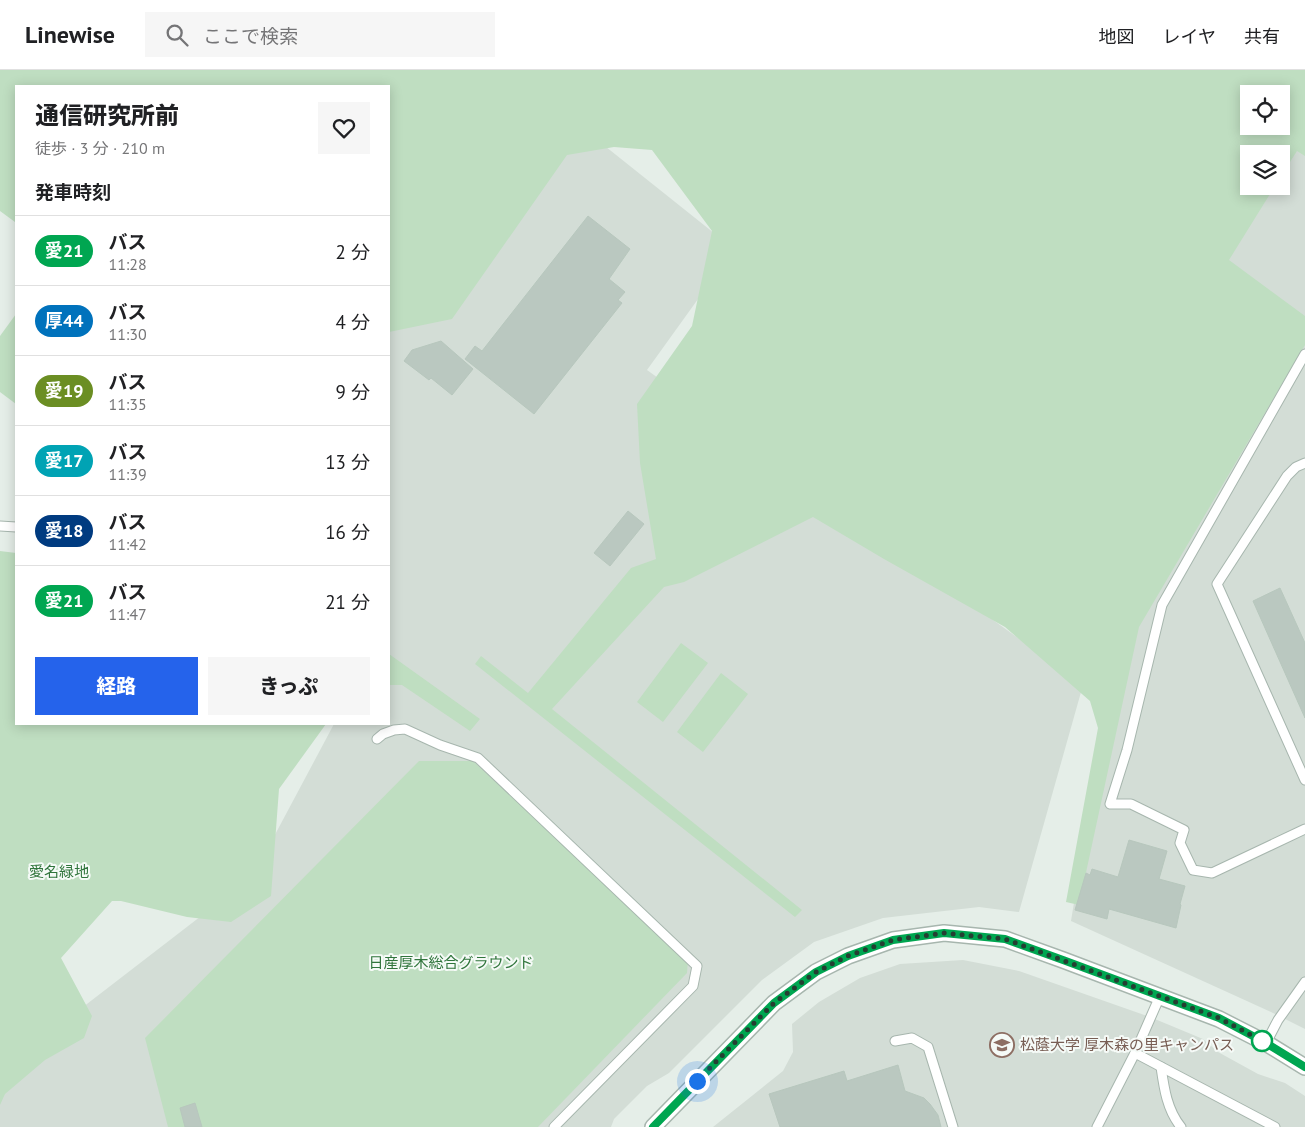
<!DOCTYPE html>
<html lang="ja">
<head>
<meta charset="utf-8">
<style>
  body { margin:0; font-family:"PT Sans","Noto Sans JP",sans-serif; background:#f6f6f6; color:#202124; height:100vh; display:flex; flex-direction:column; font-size:19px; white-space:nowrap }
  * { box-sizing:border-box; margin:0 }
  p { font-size:16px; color:#757577 }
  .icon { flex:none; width:28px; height:28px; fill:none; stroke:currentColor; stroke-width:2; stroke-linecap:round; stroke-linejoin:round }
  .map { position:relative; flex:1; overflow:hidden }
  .panel { position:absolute; left:15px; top:15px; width:375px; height:640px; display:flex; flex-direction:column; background:#fff; border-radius:0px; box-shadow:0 2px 12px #0003 }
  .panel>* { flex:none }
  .badge { padding:0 10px; border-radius:16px; font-size:18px; line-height:32px }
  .controls { position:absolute; left:1240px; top:15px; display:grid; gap:10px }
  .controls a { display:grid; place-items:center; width:50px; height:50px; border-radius:0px; background:#fff; box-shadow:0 2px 12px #0003; font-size:25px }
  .you { position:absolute; width:25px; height:25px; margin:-12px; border:4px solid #fff; border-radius:50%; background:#1a73e8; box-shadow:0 0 0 8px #1a73e833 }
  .map>.badge { position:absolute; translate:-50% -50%; box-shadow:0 0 0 2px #fff }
  h2 { padding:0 20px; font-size:19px; line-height:45px }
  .round { display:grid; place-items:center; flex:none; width:52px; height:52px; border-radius:0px; background:#f6f6f6 }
  .overview { display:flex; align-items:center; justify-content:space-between; height:85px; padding:0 20px }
  h1 { font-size:24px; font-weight:800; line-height:38px }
  .button { display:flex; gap:10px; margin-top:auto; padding:10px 20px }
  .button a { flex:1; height:58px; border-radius:0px; background:#2563eb; color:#fff; font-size:20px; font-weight:800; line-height:58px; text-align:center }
  .button a+a { background:#f6f6f6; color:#202124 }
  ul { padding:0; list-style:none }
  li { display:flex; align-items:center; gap:15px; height:70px; padding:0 20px; border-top:1px solid #e0e0e0 }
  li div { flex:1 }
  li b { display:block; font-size:19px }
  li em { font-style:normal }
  li .badge { min-width:55px; font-weight:700; text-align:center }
  header { display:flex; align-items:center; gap:30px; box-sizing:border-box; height:70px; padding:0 25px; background:#fff; border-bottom:1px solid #e0e0e0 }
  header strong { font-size:24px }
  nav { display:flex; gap:28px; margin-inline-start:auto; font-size:18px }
  .search { width:350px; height:45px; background:#f6f6f6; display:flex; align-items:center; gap:12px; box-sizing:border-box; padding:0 18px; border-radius:0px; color:#757577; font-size:19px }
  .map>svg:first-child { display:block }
</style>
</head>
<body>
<header>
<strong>Linewise</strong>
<div class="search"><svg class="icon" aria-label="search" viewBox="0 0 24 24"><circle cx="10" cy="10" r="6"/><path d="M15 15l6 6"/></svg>ここで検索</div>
<nav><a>地図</a><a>レイヤ</a><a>共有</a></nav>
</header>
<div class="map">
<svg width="1305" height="1057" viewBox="0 0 1305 1057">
  <rect width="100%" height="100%" fill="#e5eee8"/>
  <g fill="#d3ddd6">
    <path d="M 571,49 L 734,179 L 647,300 L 1083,615 L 1019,842 L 979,837 L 883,848 L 814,872 L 762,910 L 669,1003 L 647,1016 L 614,1049 L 611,1057 L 0,1057 L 0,1001 L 253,806 L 334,654 L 389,654 L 389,232 Z"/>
    <path d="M 1293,71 L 1305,78 L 1305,959 L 1271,942 L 1071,851 L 1121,550 L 1215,197 L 1265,116 L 1281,116 L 1281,90 Z"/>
    <path d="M 963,890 L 1019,901 L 1150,947 L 1203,969 L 1218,982 L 1258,1004 L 1285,1013 L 1305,1026 L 1305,1057 L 713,1057 L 783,1001 L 793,982 L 792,954 L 819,932 L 860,908 L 900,894 Z"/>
  </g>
  <g fill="#bfdec1" fill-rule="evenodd">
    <path d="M 0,0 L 1305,0 L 1305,86 L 1297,81 L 1281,106 L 1281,84 L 1249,84 L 1249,116 L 1275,116 L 1229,190 L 1305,246 L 1305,275 L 1139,557 L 1079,835 L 1066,832 L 1098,658 L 1090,631 L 1005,557 L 884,489 L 813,447 L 684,512 L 664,517 L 552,639 L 802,840 L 795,847 L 475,594 L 481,586 L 528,623 L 631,498 L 656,489 L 640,393 L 637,334 L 692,256 L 712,161 L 652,80 L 614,77 L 567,85 L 452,249 L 389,262 L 389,16 L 16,16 L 16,156 L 15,152 L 0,141 ZM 1249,24 L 1281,24 L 1281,56 L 1249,56 Z"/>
    <path d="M 16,244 L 16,334 L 0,322 L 0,266 Z"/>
    <path d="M 0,481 L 16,483 L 16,654 L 326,654 L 279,719 L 271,826 L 231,852 L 187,847 L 121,831 L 112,831 L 61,888 L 92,946 L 84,968 L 45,990 L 5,1024 L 0,1035 Z"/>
    <path d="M 681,573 L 708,593 L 663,652 L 637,632 Z"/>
    <path d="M 389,584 L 480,649 L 470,661 L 402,615 L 389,615 Z"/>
    <path d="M 721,603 L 748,624 L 703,682 L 677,662 Z"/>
    <path d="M 419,691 L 473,691 L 688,890 L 687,903 L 538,1057 L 168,1057 L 145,968 Z"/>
  </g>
  <g fill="#bac8c0" stroke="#b7c7bd">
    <path d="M 588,146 L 630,179 L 609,209 L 625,222 L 618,230 L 622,233 L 534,344 L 465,289 L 475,276 L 482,281 Z"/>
    <path d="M 441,271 L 473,299 L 452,325 L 431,308 L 429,310 L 404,291 L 412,280 Z"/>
    <path d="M 628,441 L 644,454 L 610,496 L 594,483 Z"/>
    <path d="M 1280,518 L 1305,573 L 1305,648 L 1253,531 Z"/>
    <path d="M 1129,770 L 1167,781 L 1159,809 L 1185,816 L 1180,834 L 1181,835 L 1176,858 L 1109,839 L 1107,849 L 1075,840 L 1086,803 L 1090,805 L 1092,799 L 1118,807 Z"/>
    <path d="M 898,995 L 905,1021 L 924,1028 L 930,1034 L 938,1045 L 941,1057 L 780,1057 L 769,1024 L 844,1001 L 847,1011 Z"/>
    <path d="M 195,1033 L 202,1057 L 185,1057 L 180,1038 Z"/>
  </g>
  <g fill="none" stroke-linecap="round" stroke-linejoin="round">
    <defs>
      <g id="service">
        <path d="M 1305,284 L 1162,535 L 1127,680 L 1110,734 L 1131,734 L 1184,760 L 1180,773 L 1193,800 L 1212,803 L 1305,759"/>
        <path d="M 1305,393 L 1296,397 L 1287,406 L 1217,514 L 1305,710"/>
        <path d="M 0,456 L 16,457"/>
        <path d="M 377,669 L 383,664 L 394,660 L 405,659 L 440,675 L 478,688 L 697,896 L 693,916 L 554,1057"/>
        <path d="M 895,971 L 912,968 L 928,977 L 953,1057"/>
        <path d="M 1266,973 L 1278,950 L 1305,912"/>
        <path d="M 1135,983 L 1275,1057"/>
        <path d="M 1161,997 C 1164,1018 1167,1040 1181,1057"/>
        <path d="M 1097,1057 L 1135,983 L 1160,926"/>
      </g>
      <path id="tertiary" d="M 653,1057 L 774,933 L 816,902 L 848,886 L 893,870 L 944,863 L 1005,869 L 1063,890 L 1219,949 L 1266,973 L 1305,997"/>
    </defs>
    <use href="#service" stroke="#a7b6ae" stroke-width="11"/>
    <use href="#tertiary" stroke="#a7b6ae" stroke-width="18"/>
    <use href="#service" stroke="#fff" stroke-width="9"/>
    <use href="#tertiary" stroke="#fff" stroke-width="15"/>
  </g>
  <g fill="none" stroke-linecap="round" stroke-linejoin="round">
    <defs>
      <path id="line" d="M 653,1057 L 774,933 L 816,902 L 848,886 L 893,870 L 944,863 L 1005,869 L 1063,890 L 1219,948 L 1266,973 L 1305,997"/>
    </defs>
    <use href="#line" stroke="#fff" stroke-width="11"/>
    <use href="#line" stroke="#00a651" stroke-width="8"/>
    <path stroke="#243f32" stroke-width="5" stroke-dasharray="0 9" d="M 697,1011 L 774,933 L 816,902 L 848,886 L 893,870 L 944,863 L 1005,869 L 1219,948 L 1266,973 L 1262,971"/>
  </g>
  <defs>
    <symbol id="university-ring" viewBox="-11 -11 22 22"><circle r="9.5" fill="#f5faf7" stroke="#8d6e63" stroke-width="1.5"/><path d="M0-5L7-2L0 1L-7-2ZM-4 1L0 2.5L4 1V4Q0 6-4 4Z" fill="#8d6e63"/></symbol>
  </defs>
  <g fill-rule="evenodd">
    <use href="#university-ring" x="988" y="961" width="28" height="28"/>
  </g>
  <circle fill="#fff" stroke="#00a651" stroke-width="2.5" cx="1262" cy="971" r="10"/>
  <g text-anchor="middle" stroke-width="4" stroke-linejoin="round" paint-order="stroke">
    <g font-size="15" fill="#30753c" stroke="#f5faf7">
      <text x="59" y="807">愛名緑地</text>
      <text x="451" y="898">日産厚木総合グラウンド</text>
    </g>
    <g font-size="15" fill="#785e54" stroke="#f5faf7" text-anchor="start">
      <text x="1020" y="980">松蔭大学 厚木森の里キャンパス</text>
    </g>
  </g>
</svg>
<div class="controls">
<a><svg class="icon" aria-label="locate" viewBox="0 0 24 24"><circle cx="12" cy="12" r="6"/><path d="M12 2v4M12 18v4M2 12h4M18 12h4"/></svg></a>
<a><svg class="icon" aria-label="layers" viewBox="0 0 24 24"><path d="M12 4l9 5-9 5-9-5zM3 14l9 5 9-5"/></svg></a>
</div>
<div class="you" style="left:697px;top:1011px"></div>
<section class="panel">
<div class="overview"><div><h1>通信研究所前</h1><p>徒歩 · 3 分 · 210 m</p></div><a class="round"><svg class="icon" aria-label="heart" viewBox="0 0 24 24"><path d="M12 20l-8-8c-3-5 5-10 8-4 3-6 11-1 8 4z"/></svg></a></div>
<h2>発車時刻</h2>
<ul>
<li><span class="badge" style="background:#00a651;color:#fff">愛21</span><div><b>バス</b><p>11:28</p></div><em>2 分</em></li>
<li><span class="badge" style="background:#0072bc;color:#fff">厚44</span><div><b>バス</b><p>11:30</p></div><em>4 分</em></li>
<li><span class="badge" style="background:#6b8e23;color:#fff">愛19</span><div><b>バス</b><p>11:35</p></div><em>9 分</em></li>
<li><span class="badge" style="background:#00a3b4;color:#fff">愛17</span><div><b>バス</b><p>11:39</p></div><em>13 分</em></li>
<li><span class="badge" style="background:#003b80;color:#fff">愛18</span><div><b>バス</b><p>11:42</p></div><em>16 分</em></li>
<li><span class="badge" style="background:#00a651;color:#fff">愛21</span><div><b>バス</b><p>11:47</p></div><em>21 分</em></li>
</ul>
<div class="button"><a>経路</a><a>きっぷ</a></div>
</section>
</div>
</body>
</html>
